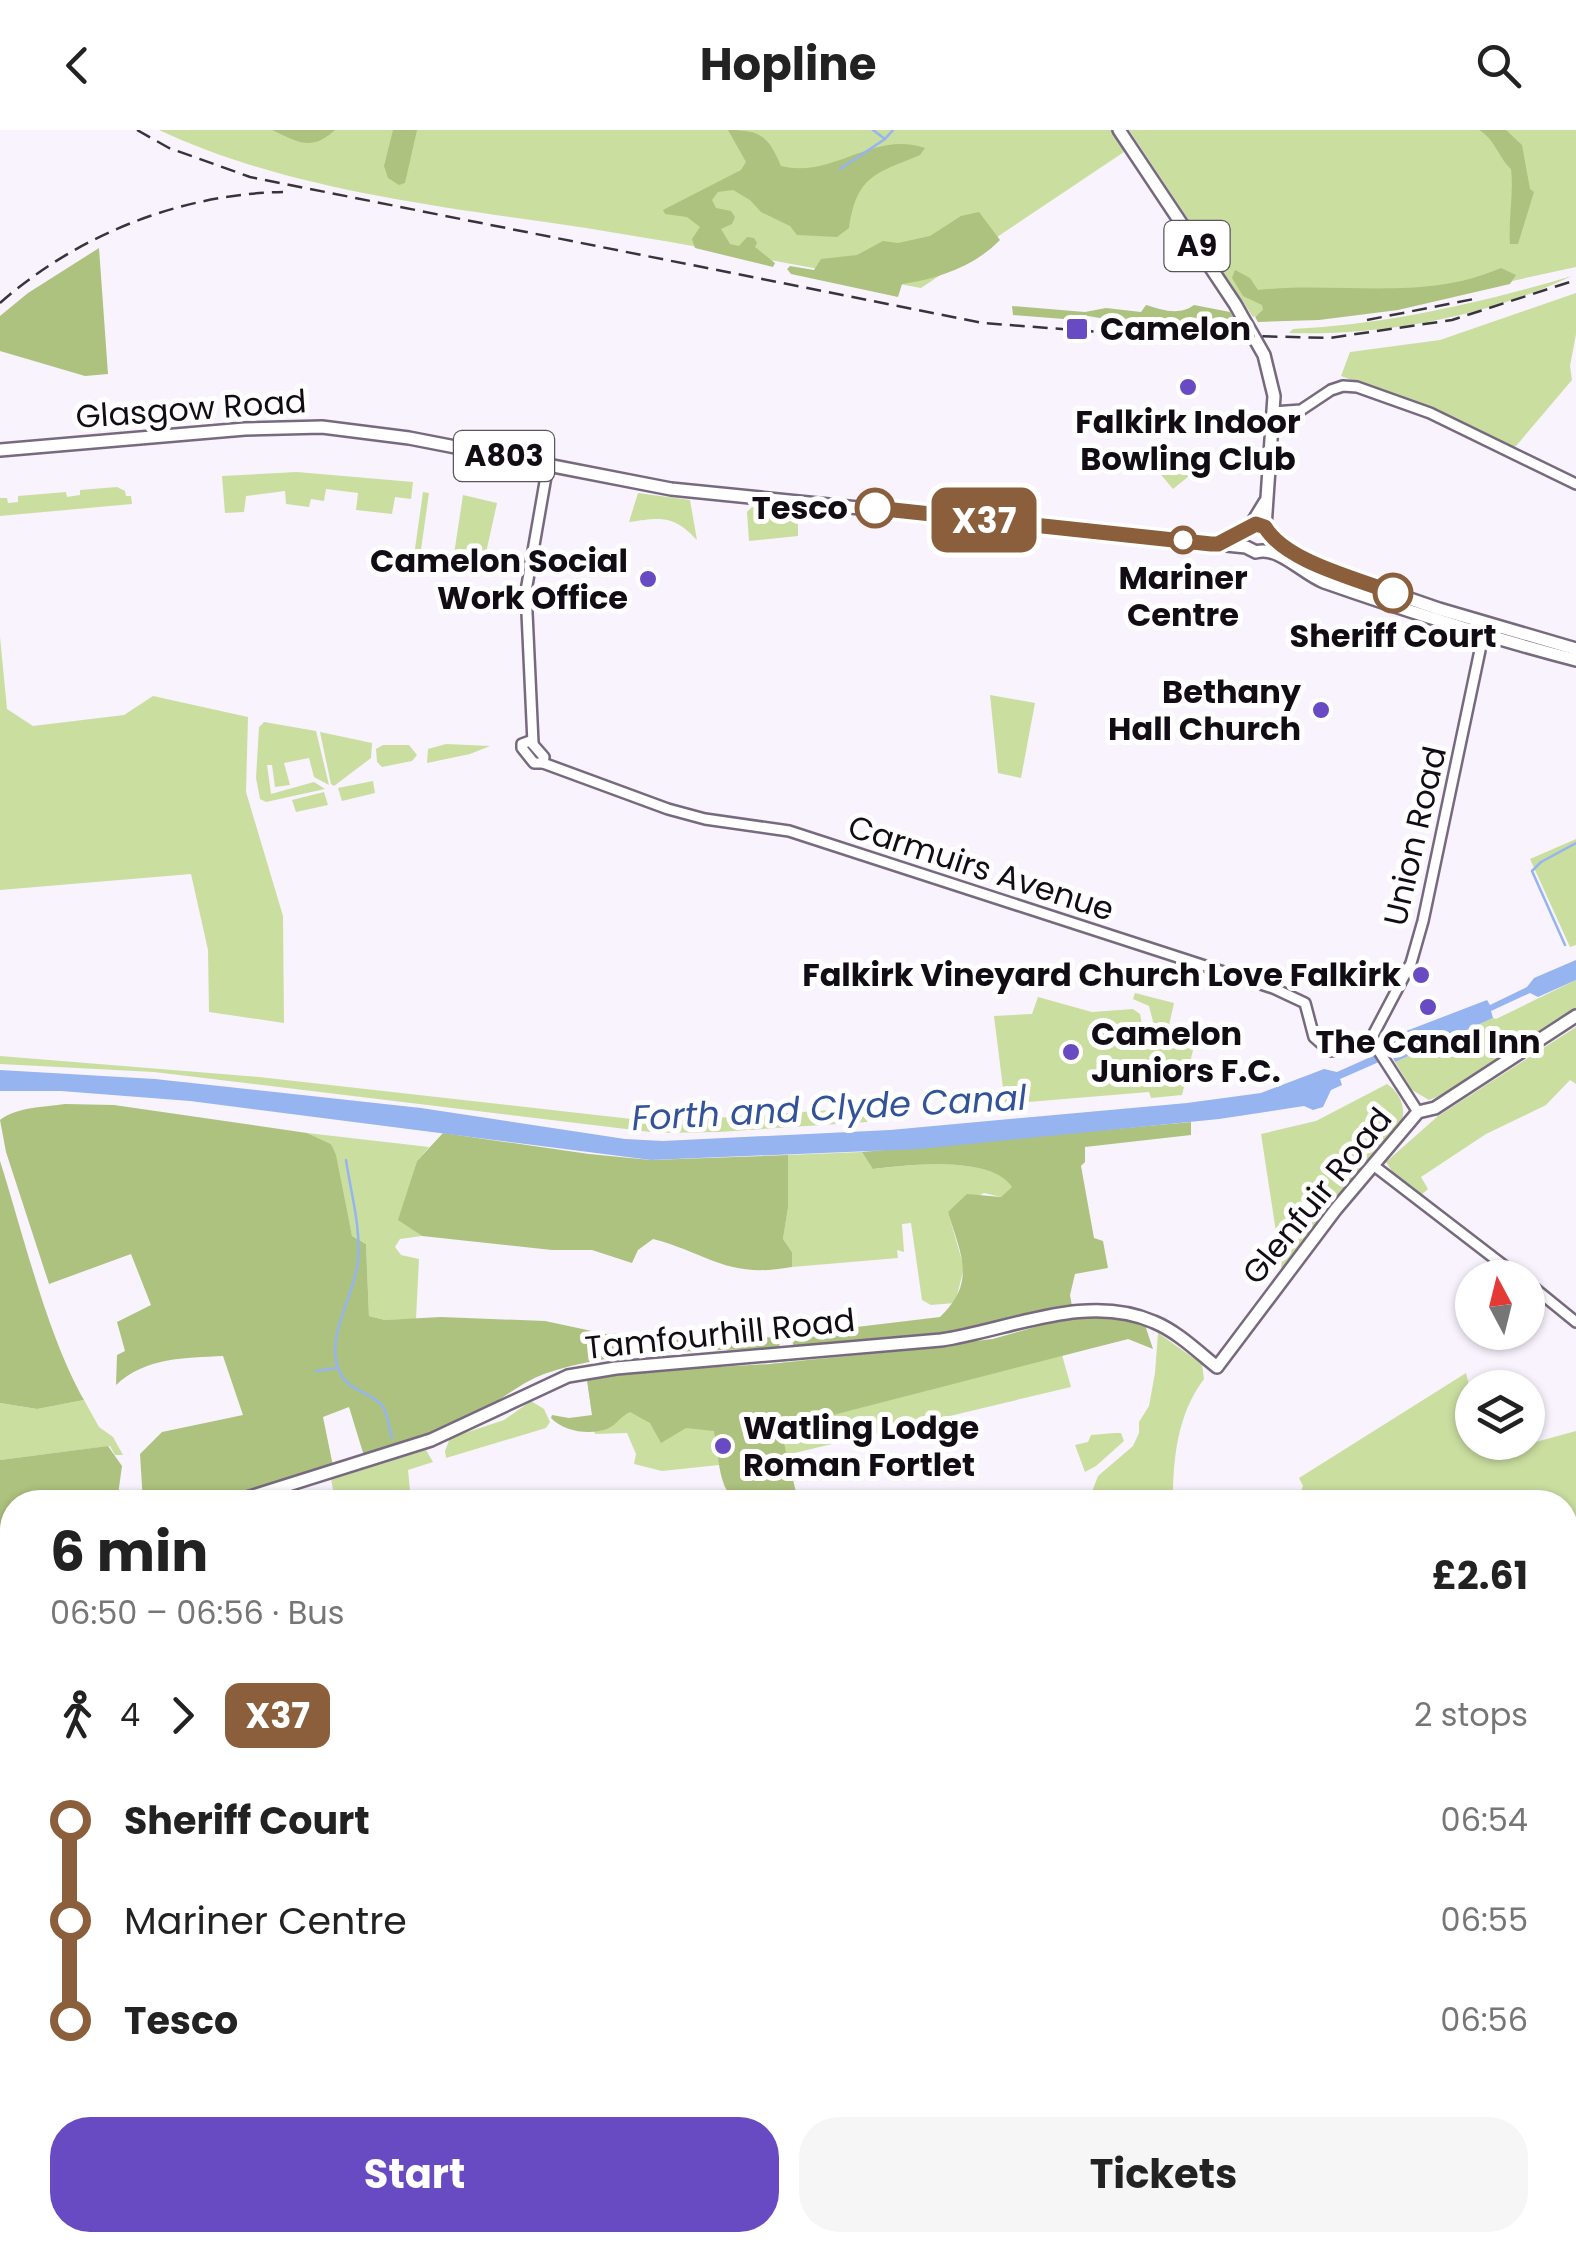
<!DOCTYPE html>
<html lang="en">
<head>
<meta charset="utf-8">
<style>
  body { margin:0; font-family:Poppins,sans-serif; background:#f6f6f6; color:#222; height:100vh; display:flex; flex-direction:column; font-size:38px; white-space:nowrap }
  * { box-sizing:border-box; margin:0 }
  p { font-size:32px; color:#767676 }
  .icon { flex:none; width:55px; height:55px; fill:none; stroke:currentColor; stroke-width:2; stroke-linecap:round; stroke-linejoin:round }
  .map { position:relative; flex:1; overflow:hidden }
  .sheet { position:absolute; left:0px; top:1360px; width:1578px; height:762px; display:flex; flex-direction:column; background:#fff; border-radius:40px 40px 0 0; box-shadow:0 2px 8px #0004 }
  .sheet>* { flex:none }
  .badge { padding:0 20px; border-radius:15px; font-size:35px; line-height:65px }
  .needle { width:65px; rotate:353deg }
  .controls { position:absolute; left:1455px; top:1130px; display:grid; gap:20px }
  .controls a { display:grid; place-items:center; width:90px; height:90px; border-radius:50%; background:#fff; box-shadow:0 2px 8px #0004; font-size:50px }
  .map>.badge { position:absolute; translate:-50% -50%; box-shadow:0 0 0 5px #fff }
  .legs { display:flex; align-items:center; gap:15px; height:110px; padding:0 50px; font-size:32px }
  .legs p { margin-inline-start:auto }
  .summary { display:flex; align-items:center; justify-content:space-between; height:170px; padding:0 50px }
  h1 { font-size:55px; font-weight:700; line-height:75px }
  .action { display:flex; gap:20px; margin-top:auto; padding:20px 50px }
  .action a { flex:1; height:115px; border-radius:40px; background:#684ac3; color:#fff; font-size:40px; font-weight:700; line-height:115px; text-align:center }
  .action a+a { background:#f6f6f6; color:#222 }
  ul { padding:0 50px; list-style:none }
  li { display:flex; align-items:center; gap:35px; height:100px; font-size:38px }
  li i { display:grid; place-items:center; width:15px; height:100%; margin:0 12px; background:currentColor }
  li i::after { content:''; width:25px; height:25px; margin:-12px; border:8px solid; border-radius:50%; background:#fff }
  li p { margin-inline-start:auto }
  li:first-child i { background:linear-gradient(#0000 50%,currentColor 0) }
  li:last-child i { background:linear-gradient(currentColor 50%,#0000 0) }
  header { display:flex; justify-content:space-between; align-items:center; height:130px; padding:0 50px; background:#fff; font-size:45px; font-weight:700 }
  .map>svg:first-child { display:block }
</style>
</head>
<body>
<header><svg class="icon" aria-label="back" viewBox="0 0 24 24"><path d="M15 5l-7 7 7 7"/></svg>Hopline<svg class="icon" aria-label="search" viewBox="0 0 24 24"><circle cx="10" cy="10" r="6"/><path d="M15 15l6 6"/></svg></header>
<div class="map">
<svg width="1576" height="2122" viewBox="0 0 1576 2122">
  <rect width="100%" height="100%" fill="#f9f3fd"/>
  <g fill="#cadea0">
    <path d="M 159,0 L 1113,0 L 1127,20 L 921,158 C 809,137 698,116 586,98 C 444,77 289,61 159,0 Z"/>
    <path d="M 1129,0 L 1576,0 L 1576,137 L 1425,170 L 1273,179 L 1253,187 Z"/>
    <path d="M 1572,146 C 1488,186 1382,206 1289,203 L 1293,199 C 1389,194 1480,173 1572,146 Z"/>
    <path d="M 1576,163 L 1576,204 L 1570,236 L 1572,250 L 1516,316 L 1509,317 L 1432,280 L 1341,246 L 1350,222 L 1440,210 Z"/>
    <path d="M 1161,334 L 1190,335 L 1189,346 L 1173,359 L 1157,340 Z"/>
    <path d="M 297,342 L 413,352 L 411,369 L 395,367 L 392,384 L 356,380 L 358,363 L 326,359 L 324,371 L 311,369 L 309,377 L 286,374 L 285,361 L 246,366 L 244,382 L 225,383 L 222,346 Z"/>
    <path d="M 117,357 L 125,361 L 126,366 L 131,366 L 132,374 L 0,386 L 0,368 L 7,368 L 8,373 L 18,372 L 18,366 L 66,362 L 67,367 L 80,365 L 80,360 Z"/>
    <path d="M 423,362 L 429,363 L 419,434 L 413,433 Z"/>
    <path d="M 638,363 L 690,370 L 697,410 C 674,385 661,387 629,392 Z"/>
    <path d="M 463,365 L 497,373 L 486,423 L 464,419 L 459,445 L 451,444 Z"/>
    <path d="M 752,377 L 798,381 L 798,406 L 749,411 L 747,382 Z"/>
    <path d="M 0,507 L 7,579 L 33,596 L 124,585 L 153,566 L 248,587 L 246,662 L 283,786 L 284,893 L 209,882 L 208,820 L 191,744 L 0,760 Z"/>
    <path d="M 990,565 L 1035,573 L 1021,648 L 998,643 Z"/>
    <path d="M 264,592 L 316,601 L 329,655 L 314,647 L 309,628 L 284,633 L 290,655 L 275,657 L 272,635 L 267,635 L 271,664 L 314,652 L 325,659 L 266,672 L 260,669 L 256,648 L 259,597 Z"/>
    <path d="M 320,602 L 372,613 L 371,628 L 334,656 L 331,654 Z"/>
    <path d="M 446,614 L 490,616 L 470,624 L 427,633 L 428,619 Z"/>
    <path d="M 383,615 L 409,615 L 417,625 L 412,631 L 382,637 L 377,632 L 376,619 Z"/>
    <path d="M 373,651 L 375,663 L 342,671 L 338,658 Z"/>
    <path d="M 324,662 L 328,675 L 296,682 L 292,670 Z"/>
    <path d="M 1576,709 L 1576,815 L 1570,817 L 1530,729 Z"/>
    <path d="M 1576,850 L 1576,880 L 1442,965 L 1429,970 L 1412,960 L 1395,932 L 1493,888 L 1496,889 Z"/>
    <path d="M 1135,863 L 1174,873 L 1168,900 L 1197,904 L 1182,965 L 1151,968 L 1149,962 L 1005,974 L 994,886 L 1032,884 L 1038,867 L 1092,882 L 1133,879 L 1140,884 L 1143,900 L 1155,899 L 1149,876 L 1133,869 Z"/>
    <path d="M 1576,897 L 1576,954 L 1570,950 L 1546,975 L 1486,1004 L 1421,1047 L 1428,1059 L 1419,1067 L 1396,1048 L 1386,1032 L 1438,986 Z"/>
    <path d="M 0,926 L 259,947 L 658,992 L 861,978 L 869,984 L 867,992 L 719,1002 L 659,1003 L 154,942 L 0,934 Z"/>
    <path d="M 1387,954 C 1399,962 1406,976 1402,991 L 1282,1141 L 1261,1004 L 1316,991 Z"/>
    <path d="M 307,1003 L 429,1017 L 417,1031 L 399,1090 L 422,1106 L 400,1109 L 395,1117 L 401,1125 L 419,1129 L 416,1189 L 385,1190 L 369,1186 L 366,1114 L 352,1106 L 331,1014 Z"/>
    <path d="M 862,1022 L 874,1039 C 908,1035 991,1025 1013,1057 L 1001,1067 L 984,1063 L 948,1082 L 964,1138 L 955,1173 L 931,1175 L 922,1170 L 911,1093 L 902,1094 L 904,1122 L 897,1120 L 898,1128 L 792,1137 L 792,1122 L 783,1109 L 788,1078 L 788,1025 Z"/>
    <path d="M 1067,1188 L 1128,1209 L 1062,1225 L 1071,1257 L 786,1325 L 770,1234 L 993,1209 Z"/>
    <path d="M 1158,1203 L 1202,1234 L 1204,1249 C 1177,1285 1173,1329 1173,1372 L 1088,1372 L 1098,1346 L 1133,1316 L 1139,1303 L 1139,1292 L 1149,1276 L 1155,1243 Z"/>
    <path d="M 707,1238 L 719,1335 L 662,1341 L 634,1334 L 636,1324 L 627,1303 L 595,1304 L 587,1250 L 631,1242 Z"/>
    <path d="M 1466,1243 L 1472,1267 L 1472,1312 L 1484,1313 L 1488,1325 L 1576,1301 L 1576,1584 L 1565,1583 L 1565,1372 L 1297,1371 L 1303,1356 L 1299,1348 Z"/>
    <path d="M 84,1270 L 99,1297 L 113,1307 L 123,1325 L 115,1325 L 110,1316 L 0,1330 L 0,1273 L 37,1279 Z"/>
    <path d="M 531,1271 L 544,1279 L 550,1292 L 546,1298 L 446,1328 L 445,1321 L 450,1308 L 504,1290 Z"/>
    <path d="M 1115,1303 L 1121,1303 L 1124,1311 L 1096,1336 L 1085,1342 L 1075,1315 L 1088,1312 L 1091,1305 Z"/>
    <path d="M 426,1320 L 433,1332 L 408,1340 L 410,1360 L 415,1360 L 419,1372 L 335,1372 L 331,1348 Z"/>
    <path d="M 12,1510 L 12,1548 L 0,1552 L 0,1512 Z"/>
    <path d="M 0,1628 L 12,1629 L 12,2110 L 194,2110 L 189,2122 L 0,2122 Z"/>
    <path d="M 1576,1834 L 1576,1991 L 1565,1989 L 1567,1840 Z"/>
    <path d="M 951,2110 L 1124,2110 L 1125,2122 L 950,2122 Z"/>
    <path d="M 1131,2110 L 1247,2110 L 1249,2122 L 1132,2122 Z"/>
    <path d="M 1254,2110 L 1449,2110 L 1449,2122 L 1256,2122 Z"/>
  </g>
  <g fill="#adc27e">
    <path d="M 272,0 L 335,0 C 311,22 298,12 272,0 Z"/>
    <path d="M 393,0 L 417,0 L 405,53 L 399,55 L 388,48 L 384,36 Z"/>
    <path d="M 728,0 C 761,0 768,6 781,36 C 834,49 873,0 925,18 L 920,25 C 874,44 857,46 849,98 L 837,107 L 797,105 L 790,96 L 761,82 L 750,70 L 733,60 L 718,62 L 712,70 L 716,78 L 731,81 L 735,87 L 732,94 L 721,99 L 730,114 L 739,116 L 747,107 L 754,108 L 757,113 L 755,117 L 775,133 L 773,137 L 695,118 L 692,109 L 700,97 L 687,87 L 665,84 L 663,80 L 741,40 L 746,32 Z"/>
    <path d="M 1479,0 L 1506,0 L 1522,15 L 1530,59 L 1534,62 L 1518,114 L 1510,114 C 1508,88 1514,64 1511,39 C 1498,27 1495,9 1479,0 Z"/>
    <path d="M 979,82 L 1000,110 C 975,136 938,149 902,154 L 898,167 L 791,144 L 787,139 L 790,136 L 814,140 L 821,129 L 857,125 L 883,111 L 898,113 L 930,106 L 961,86 Z"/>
    <path d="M 99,118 L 108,244 L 85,246 L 0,221 L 0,186 L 28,163 Z"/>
    <path d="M 1501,138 L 1516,145 L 1510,154 L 1398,180 L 1319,190 L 1258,192 L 1255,187 L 1263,180 L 1262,175 L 1243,166 L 1232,148 L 1235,140 L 1250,148 L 1258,160 C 1339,151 1424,172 1501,138 Z"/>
    <path d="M 1146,175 C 1163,180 1179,186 1194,175 L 1230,182 L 1237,194 L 1182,195 L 1180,191 L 1124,192 L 1082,185 L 1064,189 L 1013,185 L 1012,176 L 1085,182 L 1106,178 L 1141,182 Z"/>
    <path d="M 65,974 L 114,975 L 307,1003 L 331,1014 L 336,1025 L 352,1106 L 366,1114 L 369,1186 L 385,1190 L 441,1187 L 545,1191 L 606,1204 L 660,1202 L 781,1208 L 779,1217 C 700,1223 620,1218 544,1244 C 520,1253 500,1271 478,1283 C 443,1303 402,1314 364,1326 L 349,1277 L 323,1287 L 333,1336 L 206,1372 L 143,1372 L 140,1324 L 162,1302 L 243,1285 L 223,1226 C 185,1228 146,1227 116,1255 L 117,1225 L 125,1221 L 117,1192 L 151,1175 L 131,1124 L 49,1154 L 6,1022 L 0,990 C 16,977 45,977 65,974 Z"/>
    <path d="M 1191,992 L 1191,1005 L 1085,1017 L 1085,1032 L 1081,1036 L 1094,1108 L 1103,1111 L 1108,1138 L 1075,1144 L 1070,1165 L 1072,1176 L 977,1201 L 904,1210 L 794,1218 L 792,1210 L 798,1204 L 940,1187 C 977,1151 961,1126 948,1082 L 967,1064 L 1001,1067 L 1012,1057 C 991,1025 907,1035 873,1039 L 862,1022 Z"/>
    <path d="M 443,1003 L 589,1024 L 651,1030 L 788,1025 L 788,1078 L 783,1109 L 792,1122 L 792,1137 C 727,1149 710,1124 653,1109 L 638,1120 L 632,1133 L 592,1120 L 552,1120 L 422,1106 L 398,1090 L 417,1031 Z"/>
    <path d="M 0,1031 C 23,1103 47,1205 84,1270 L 37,1279 L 0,1273 Z"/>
    <path d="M 1112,1186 L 1135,1189 L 1145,1195 L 1153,1219 L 1128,1209 L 798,1294 L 784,1313 L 796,1362 C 723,1383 724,1372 714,1301 L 686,1298 L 661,1313 L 650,1293 L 630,1282 C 621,1286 617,1294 609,1298 C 592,1306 564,1302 551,1288 L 552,1285 L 569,1288 L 592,1285 L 587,1250 L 631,1242 L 770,1234 L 900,1221 L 993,1209 L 1067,1188 Z"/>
    <path d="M 108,1316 L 122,1336 L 117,1372 L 12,1372 L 12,1412 L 0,1415 L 0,1330 Z"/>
    <path d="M 1576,1424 L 1576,1598 L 1565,1597 L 1565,1425 Z"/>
    <path d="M 1565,1620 L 1576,1621 L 1576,1689 L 1565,1689 Z"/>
    <path d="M 1565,1710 L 1576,1710 L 1576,1805 L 1573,1807 L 1576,1834 L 1567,1840 L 1565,1869 Z"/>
    <path d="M 1565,1989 L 1576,1991 L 1576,2122 L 1449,2122 L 1449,2110 L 1565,2110 Z"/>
    <path d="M 194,2110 L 619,2110 L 582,2122 L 189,2122 Z"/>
    <path d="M 695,2110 L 951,2110 L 950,2122 L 816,2122 Z"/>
  </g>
  <g fill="#96b4f0">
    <path d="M 1576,830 L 1576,850 L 1538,867 L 1530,863 L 1491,881 L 1493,888 L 1395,932 L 1386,913 L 1401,903 L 1487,870 L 1490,875 L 1527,857 L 1534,848 Z"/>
    <path d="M 1375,925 L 1379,932 L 1340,949 L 1342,955 L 1331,960 L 1323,977 L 1313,980 L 1304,976 L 1219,989 L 919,1019 L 651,1030 L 190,971 L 61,961 L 0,961 L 0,940 L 155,949 L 421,978 L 625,1009 L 663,1011 L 890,1000 L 1187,973 L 1261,963 L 1324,939 L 1337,942 Z"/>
  </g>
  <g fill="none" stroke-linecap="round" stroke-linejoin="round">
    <g stroke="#96b4f0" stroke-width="2.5">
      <path d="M 873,0 L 885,9 L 893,0"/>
      <path d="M 840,39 L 885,9"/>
      <path d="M 1565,815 L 1532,741 L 1541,732 L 1576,713"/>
      <path d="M 346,1030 C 351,1064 361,1097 358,1131 C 355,1164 326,1205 338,1238 C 345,1259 364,1260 379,1272 C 388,1280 388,1296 392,1308"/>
      <path d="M 316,1241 L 335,1238"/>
    </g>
    <defs>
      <g id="minor">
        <path d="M 1273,282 L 1301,280 L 1331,260 L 1343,256 L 1357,257 L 1430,283 L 1576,354"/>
        <path d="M 530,611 L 544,627 L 543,633 L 534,633 L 522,618 L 522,614 Z"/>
        <path d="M 533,613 L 526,461 L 548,335"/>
        <path d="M 543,633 L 668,679 L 705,689 L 789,701 L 1273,858 L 1305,873 L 1314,907 L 1330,921 L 1350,919 L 1371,909"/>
        <path d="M 1371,909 L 1411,833 L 1423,791 L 1483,506"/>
        <path d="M 1371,909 L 1418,982"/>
        <path d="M 1373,1035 L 1520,1148"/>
        <path d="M 1528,1153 L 1576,1192"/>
      </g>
      <g id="major">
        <path d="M 1119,0 L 1235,174 L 1264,225 L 1274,266 L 1265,397"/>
        <path d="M 0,320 L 245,299 L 322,297 L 409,308 L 671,359 L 1246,417 L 1256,422 C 1278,415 1303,444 1324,452 C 1407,481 1491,508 1576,530"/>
        <path d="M 1270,405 L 1306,430 L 1332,442 L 1439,479 L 1576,519"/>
        <path d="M 1218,414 L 1251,395 L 1265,372"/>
        <path d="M 234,1372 L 431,1310 L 568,1246 L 616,1238 L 941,1210 C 1009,1200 1087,1162 1154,1192 C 1178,1202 1197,1221 1217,1237 L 1336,1079 L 1418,982 L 1435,978 L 1576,886"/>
        <path d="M 0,1420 L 12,1417"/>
      </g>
    </defs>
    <use href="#minor" stroke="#776a7f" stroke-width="14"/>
    <use href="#major" stroke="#776a7f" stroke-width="16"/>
    <use href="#minor" stroke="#fff" stroke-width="9"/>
    <use href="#major" stroke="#fff" stroke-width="11"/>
    <g stroke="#39343c" stroke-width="2.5" stroke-dasharray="15 8" stroke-linecap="butt">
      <path d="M 137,0 L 169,18 L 250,47 L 983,193 L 1100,202 L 1329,208 L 1452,190 L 1576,150"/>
      <path d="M 0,173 C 77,105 180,64 283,62"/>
      <path d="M 1367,190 L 1479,168"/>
      <path d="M 0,1580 L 12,1579"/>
      <path d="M 1565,1610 L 1576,1611"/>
    </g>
  </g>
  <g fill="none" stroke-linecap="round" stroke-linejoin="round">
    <defs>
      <path id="line-1" d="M 875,378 L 1211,414 L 1218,414 L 1256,394 L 1265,397 C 1286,432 1356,448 1393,463"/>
    </defs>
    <use href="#line-1" stroke="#fff" stroke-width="22"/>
    <use href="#line-1" stroke="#8b5e3c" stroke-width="15"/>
  </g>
  <g fill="#684ac3" stroke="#fff" stroke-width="4">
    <rect x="1065" y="187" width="24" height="24" rx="5"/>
    <circle cx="1188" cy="257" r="10"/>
    <circle cx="648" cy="449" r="10"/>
    <circle cx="1321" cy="580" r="10"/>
    <circle cx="1421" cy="845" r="10"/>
    <circle cx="1428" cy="877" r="10"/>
    <circle cx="1071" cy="922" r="10"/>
    <circle cx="723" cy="1316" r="10"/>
  </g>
  <g fill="#fff" stroke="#8b5e3c" stroke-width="5">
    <circle cx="875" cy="378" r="18"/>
    <circle cx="1183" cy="410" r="12"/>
    <circle cx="1393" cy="463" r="18"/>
  </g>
  <g text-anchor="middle" stroke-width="10" stroke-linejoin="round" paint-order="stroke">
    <g fill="#fff" stroke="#59565b" stroke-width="2.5">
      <rect x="1164.5" y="91" width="65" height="50" rx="8"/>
      <rect x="454" y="301" width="100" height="50" rx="8"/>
    </g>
    <g font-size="30" font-weight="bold" fill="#120d15">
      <text x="1197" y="126">A9</text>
      <text x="504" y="336">A803</text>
    </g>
    <g font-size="32" font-weight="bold" fill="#120d15" stroke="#fff" text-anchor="start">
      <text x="1100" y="210">Camelon</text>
      <text x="1188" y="303" text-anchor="middle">Falkirk Indoor<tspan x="1188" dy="37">Bowling Club</tspan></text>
      <text x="628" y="442" text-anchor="end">Camelon Social<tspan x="628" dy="37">Work Office</tspan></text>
      <text x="1301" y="573" text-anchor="end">Bethany<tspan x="1301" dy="37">Hall Church</tspan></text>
      <text x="1401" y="856" text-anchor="end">Falkirk Vineyard Church Love Falkirk</text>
      <text x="1091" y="915">Camelon<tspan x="1091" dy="37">Juniors F.C.</tspan></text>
      <text x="1428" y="923" text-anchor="middle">The Canal Inn</text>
      <text x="743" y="1309">Watling Lodge<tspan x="743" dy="37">Roman Fortlet</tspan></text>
    </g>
    <g font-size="32" fill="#120d15" stroke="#fff">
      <text transform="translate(191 279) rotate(-4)" y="11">Glasgow Road</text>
      <text transform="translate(1415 706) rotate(-77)" y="11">Union Road</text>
      <text transform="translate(981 738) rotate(18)" y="11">Carmuirs Avenue</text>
      <text transform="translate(1317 1066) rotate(-51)" y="11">Glenfuir Road</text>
      <text transform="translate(720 1204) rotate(-6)" y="11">Tamfourhill Road</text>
    </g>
    <g font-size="32" font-weight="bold" fill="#120d15" stroke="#fff">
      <text x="848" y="389" text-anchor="end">Tesco</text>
      <text x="1183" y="459">Mariner<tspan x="1183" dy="37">Centre</tspan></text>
      <text x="1393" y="517">Sheriff Court</text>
    </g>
    <g font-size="35" font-style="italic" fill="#32539a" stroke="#fff">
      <text transform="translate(829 978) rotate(-3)" y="12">Forth and Clyde Canal</text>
    </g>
  </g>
</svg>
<div class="controls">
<a><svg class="needle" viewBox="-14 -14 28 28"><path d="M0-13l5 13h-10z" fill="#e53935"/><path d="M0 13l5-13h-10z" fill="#767676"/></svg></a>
<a><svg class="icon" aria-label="layers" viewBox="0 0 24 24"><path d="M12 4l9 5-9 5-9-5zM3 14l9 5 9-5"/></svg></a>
</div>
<b class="badge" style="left:984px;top:390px;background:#8b5e3c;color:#fff">X37</b>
<section class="sheet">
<div class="summary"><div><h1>6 min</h1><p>06:50 – 06:56 · Bus</p></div><b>£2.61</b></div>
<div class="legs"><svg class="icon" aria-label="walk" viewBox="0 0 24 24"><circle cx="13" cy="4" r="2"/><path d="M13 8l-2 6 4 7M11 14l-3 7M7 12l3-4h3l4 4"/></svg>4<svg class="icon" aria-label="forward" viewBox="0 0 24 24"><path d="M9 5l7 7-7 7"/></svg><b class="badge" style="background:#8b5e3c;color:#fff">X37</b><p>2 stops</p></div>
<ul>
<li><i style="color:#8b5e3c"></i><b>Sheriff Court</b><p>06:54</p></li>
<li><i style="color:#8b5e3c"></i><span>Mariner Centre</span><p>06:55</p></li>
<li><i style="color:#8b5e3c"></i><b>Tesco</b><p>06:56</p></li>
</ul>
<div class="action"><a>Start</a><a>Tickets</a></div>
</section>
</div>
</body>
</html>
